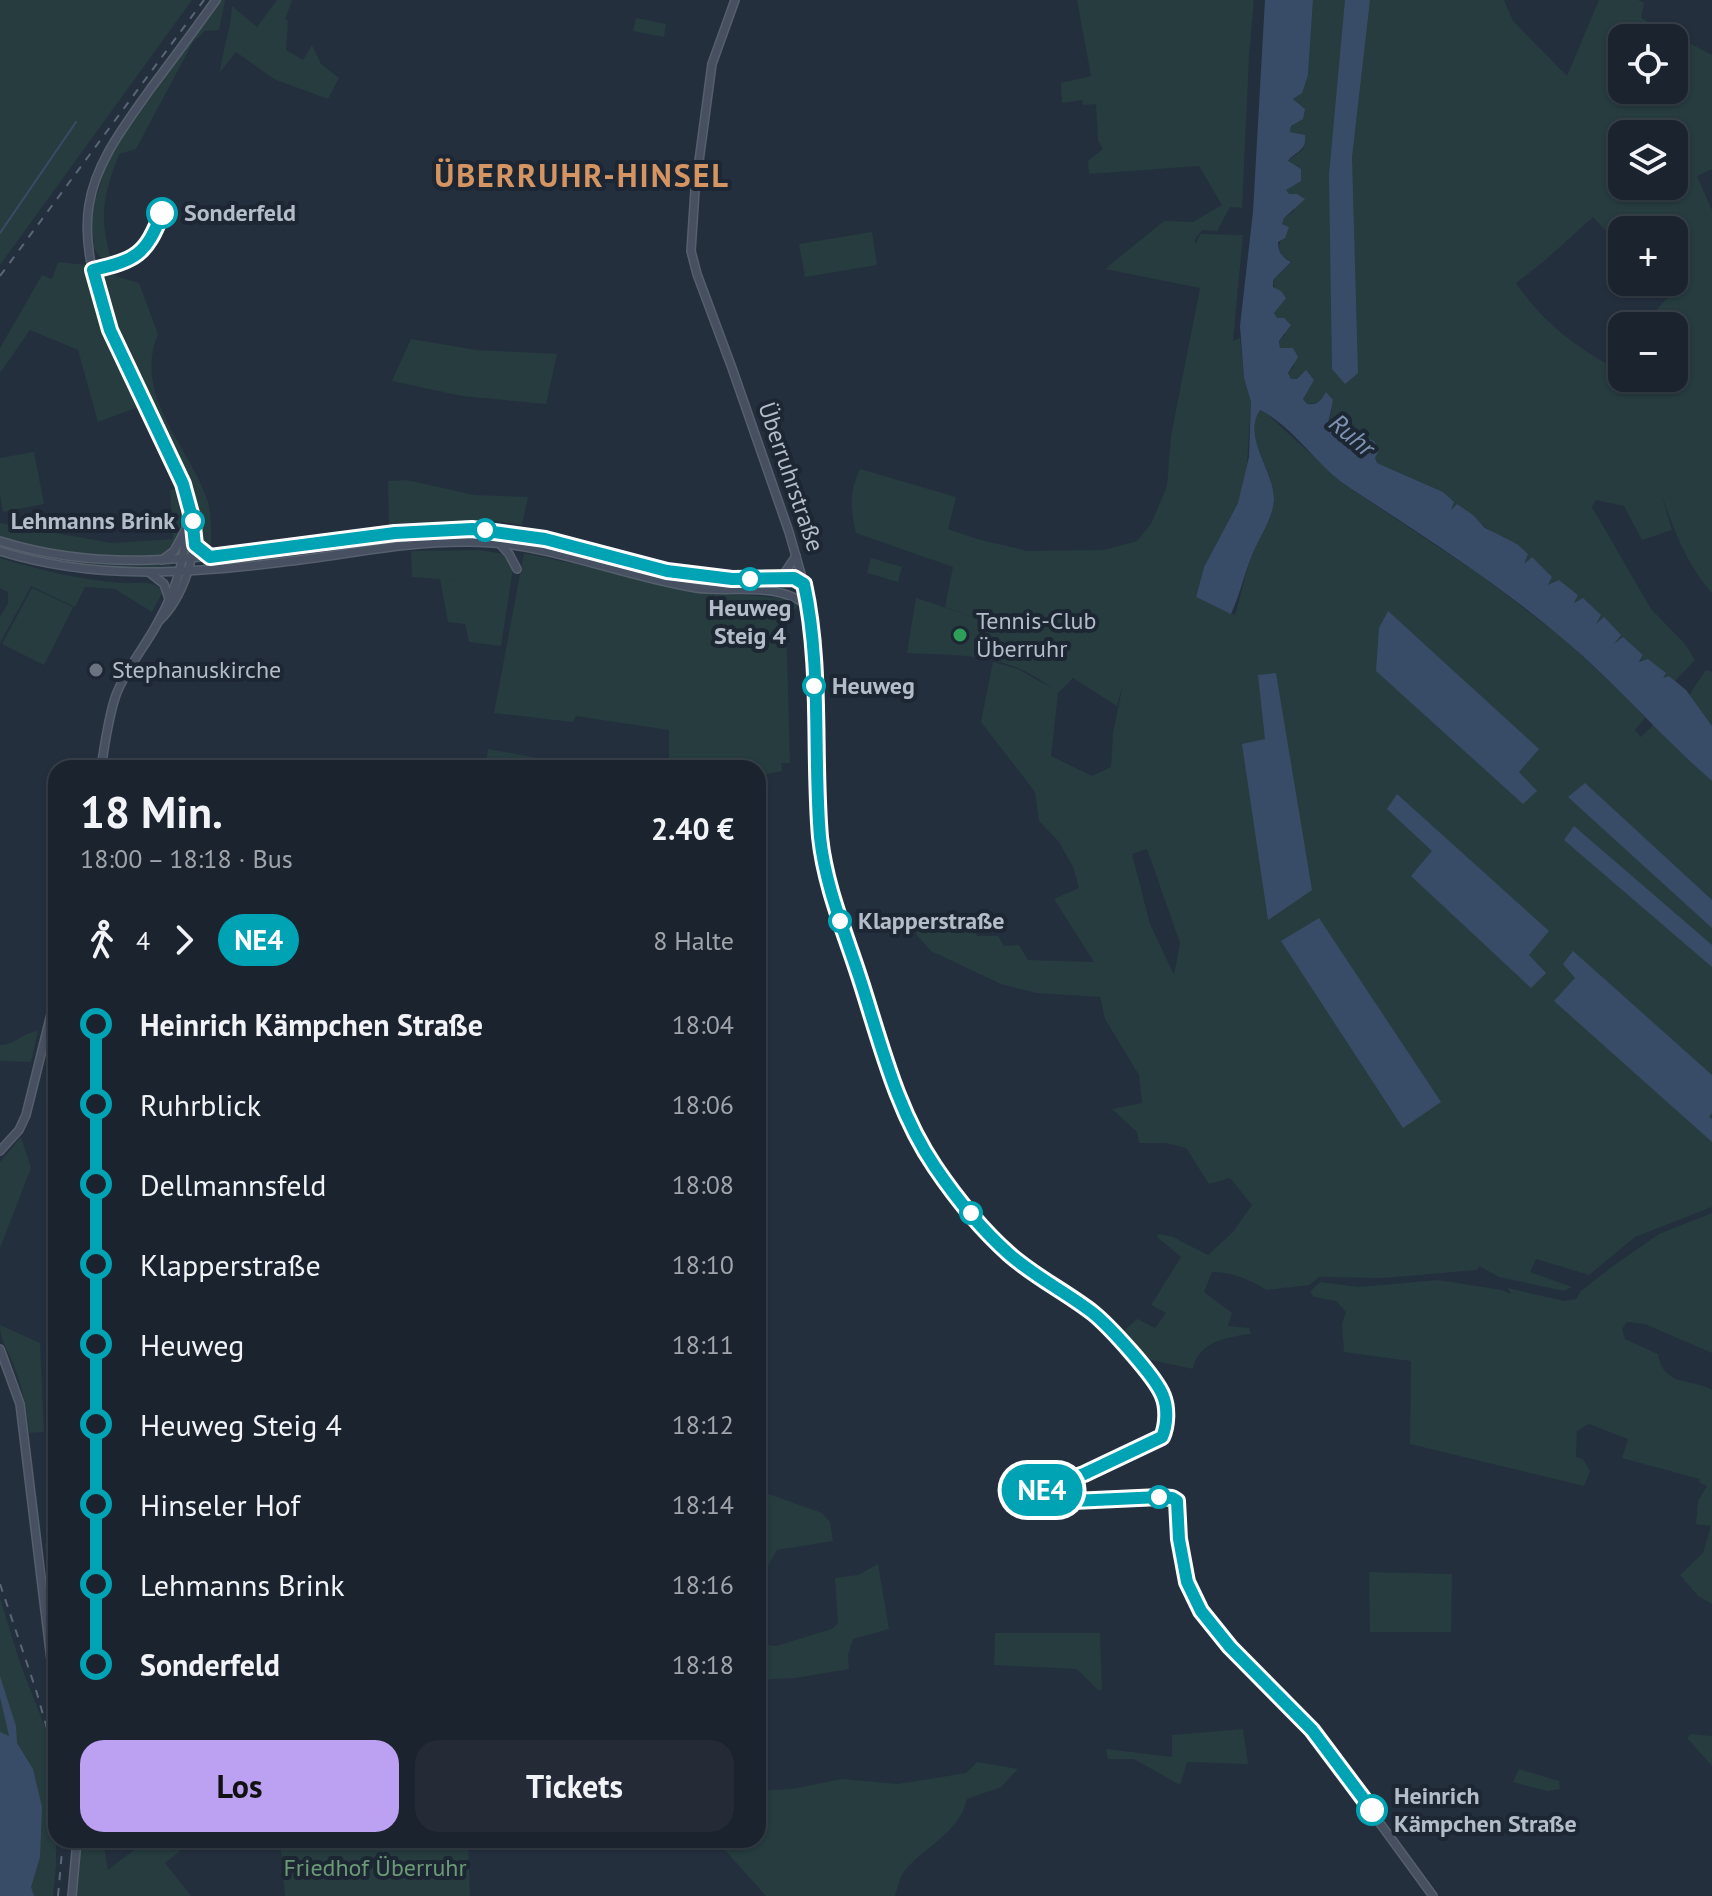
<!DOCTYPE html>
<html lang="de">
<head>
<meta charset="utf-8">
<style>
  body { margin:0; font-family:"PT Sans",sans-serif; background:#242b36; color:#f1f3f6; height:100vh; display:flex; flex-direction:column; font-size:30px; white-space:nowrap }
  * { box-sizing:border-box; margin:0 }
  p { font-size:26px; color:#a0a4aa }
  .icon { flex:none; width:44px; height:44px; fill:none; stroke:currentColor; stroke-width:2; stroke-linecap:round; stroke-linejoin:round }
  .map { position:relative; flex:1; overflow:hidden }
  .panel { position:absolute; left:48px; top:760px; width:718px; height:1088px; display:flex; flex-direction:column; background:#1b232e; border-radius:24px; box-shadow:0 2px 6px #0004,0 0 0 2px #39404a }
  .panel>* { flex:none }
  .badge { padding:0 16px; border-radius:26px; font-size:28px; line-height:52px }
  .controls { position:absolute; left:1608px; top:24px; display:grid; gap:16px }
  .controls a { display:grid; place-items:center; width:80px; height:80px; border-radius:16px; background:#1b232e; box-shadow:0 2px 6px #0004,0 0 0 2px #39404a; font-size:40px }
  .map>.badge { position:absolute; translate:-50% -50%; box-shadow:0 0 0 4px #fff }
  .legs { display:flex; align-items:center; gap:12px; height:88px; padding:0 32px; font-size:26px }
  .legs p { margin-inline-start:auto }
  .summary { display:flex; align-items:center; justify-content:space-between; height:136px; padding:0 32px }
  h1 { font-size:44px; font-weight:600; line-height:60px }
  .action { display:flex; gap:16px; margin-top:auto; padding:16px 32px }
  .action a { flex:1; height:92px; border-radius:24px; background:#bca0f2; color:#111; font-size:32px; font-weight:600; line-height:92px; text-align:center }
  .action a+a { background:#242b36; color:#f1f3f6 }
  ul { padding:0 32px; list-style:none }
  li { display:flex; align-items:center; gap:28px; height:80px; font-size:30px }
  li i { display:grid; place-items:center; width:12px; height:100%; margin:0 10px; background:currentColor }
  li i::after { content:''; width:20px; height:20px; margin:-10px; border:6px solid; border-radius:50%; background:#1b232e }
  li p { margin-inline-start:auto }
  li:first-child i { background:linear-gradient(#0000 50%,currentColor 0) }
  li:last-child i { background:linear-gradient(currentColor 50%,#0000 0) }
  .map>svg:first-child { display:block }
</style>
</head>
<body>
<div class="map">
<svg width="1712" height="1896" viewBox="0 0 1712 1896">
  <rect width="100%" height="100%" fill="#242f3e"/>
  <g fill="#263c3f" fill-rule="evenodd">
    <path d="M 0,0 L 192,0 L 0,265 Z"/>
    <path d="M 220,0 L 225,0 L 219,30 L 205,31 L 193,42 L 136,149 L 119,154 C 103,197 99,214 111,260 L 100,257 L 94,248 L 91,213 L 112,148 L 185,45 Z"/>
    <path d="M 277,0 L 292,0 L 285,20 L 288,20 L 286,50 L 303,60 L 312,45 L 321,64 L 339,78 L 328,99 L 274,79 L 236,52 L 220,72 C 223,49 231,28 232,6 L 257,27 Z"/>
    <path d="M 1077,0 L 1254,0 L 1249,56 L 1242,208 L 1230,207 L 1217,231 L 1202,230 L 1195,239 L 1196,244 L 1200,234 L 1243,235 L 1233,341 L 1240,338 L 1244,378 L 1251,402 L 1246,479 L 1238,503 L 1204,567 L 1196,597 L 1235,615 C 1241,595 1245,574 1252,555 C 1259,538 1274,517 1274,498 C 1273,468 1243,438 1259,410 L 1266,413 L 1345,485 L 1482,576 L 1563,638 L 1627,698 L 1645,718 L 1635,730 L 1641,737 L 1653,725 L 1712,781 L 1712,1207 L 1635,1237 L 1589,1275 L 1536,1259 L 1530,1272 L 1572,1287 L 1564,1291 L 1499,1277 L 1479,1266 L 1477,1270 L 1384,1278 L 1319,1277 L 1309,1285 L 1266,1290 C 1249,1279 1232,1272 1212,1272 L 1204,1292 L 1232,1313 L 1228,1326 L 1249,1328 L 1251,1334 C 1226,1337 1198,1342 1193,1369 L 1138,1357 L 1119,1335 L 1137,1319 L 1155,1328 L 1166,1313 L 1151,1305 L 1181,1257 L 1157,1237 L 1158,1234 L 1173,1237 L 1208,1255 L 1233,1232 L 1252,1205 L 1230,1178 L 1209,1184 L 1186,1148 L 1166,1143 L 1139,1143 L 1137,1132 L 1112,1109 L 1142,1103 L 1139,1075 L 1105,1019 L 1100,997 L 1037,993 L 1001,984 L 931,951 L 916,934 L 916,924 L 927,921 L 971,925 L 977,936 L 998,936 L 1004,946 L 1019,945 L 1028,960 L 1094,962 L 1054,899 L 1079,888 L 1073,867 L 1059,842 L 1039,821 L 1035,792 L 981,722 L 993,662 L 1018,669 L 1053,689 C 1005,652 965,656 907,653 L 916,598 L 970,616 L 945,607 L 953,567 L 856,533 C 850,507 849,493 860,469 L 956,497 L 948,529 L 977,539 L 1027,551 L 1103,550 L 1137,541 L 1151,524 L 1167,486 L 1171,436 L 1200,288 L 1105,269 L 1164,221 L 1193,222 L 1222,205 L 1199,166 L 1089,174 L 1088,161 L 1103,149 L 1098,141 L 1096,104 L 1083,105 L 1082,100 L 1062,103 L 1061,83 L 1091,76 ZM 1073,678 L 1117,706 L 1123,684 L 1113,733 L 1111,767 L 1092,776 L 1051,756 L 1058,693 ZM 1147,849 L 1180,943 L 1174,975 L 1150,924 L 1132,854 Z"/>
    <path d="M 1313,0 L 1504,0 L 1513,21 L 1567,76 L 1599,0 L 1638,0 L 1644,3 L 1641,18 L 1712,55 L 1712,169 L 1697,176 L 1712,210 L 1712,593 C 1686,564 1674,530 1661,493 L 1672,530 L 1642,540 L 1624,506 L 1596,500 L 1592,507 L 1651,609 L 1685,644 L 1695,660 L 1675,681 L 1669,676 L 1663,678 L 1665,674 L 1648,659 L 1640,663 L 1643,655 L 1624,638 L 1615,644 L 1595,624 L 1601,615 L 1583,599 L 1574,603 L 1578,595 L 1559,580 L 1548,586 L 1552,577 L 1532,557 L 1524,565 L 1517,544 L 1494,534 L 1457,504 L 1451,510 L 1443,492 L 1377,463 C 1374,454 1360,444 1350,443 L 1333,425 L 1328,424 L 1332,410 L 1320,402 L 1307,404 L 1303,399 L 1306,391 L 1297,379 L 1291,379 L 1288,374 L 1294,366 L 1286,350 L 1280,349 L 1279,341 L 1285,335 L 1284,318 L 1277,318 L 1274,313 L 1279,306 L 1273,280 L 1292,262 C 1273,252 1278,242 1289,227 L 1282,224 L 1284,218 L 1294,211 L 1286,190 L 1293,185 L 1301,169 L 1287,162 L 1303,149 L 1305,135 L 1290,132 L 1291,126 L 1305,109 L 1293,99 L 1308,75 ZM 1622,38 L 1674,38 L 1674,90 L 1622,90 ZM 1622,134 L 1674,134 L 1674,186 L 1622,186 ZM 1593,217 L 1622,248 L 1622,230 L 1674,230 L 1674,282 L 1654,282 L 1668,297 L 1642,326 L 1674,326 L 1674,378 L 1622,378 L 1622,348 L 1607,364 C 1568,341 1542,320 1516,283 L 1543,262 Z"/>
    <path d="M 636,18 L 666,24 L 664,37 L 633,31 Z"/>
    <path d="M 872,232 L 877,265 L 805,277 L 799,244 Z"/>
    <path d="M 58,262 L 86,265 C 98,316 119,360 141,406 L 98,422 L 78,350 L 30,330 L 0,373 L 0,348 L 42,275 L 52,279 Z"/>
    <path d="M 113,268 L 115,276 L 139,283 L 158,334 C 132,397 190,446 208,502 C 212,517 211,536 211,552 C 194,546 202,529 199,515 C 198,505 194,494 190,485 C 158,415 112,351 99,274 Z"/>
    <path d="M 411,339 L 476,350 L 557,354 L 546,404 L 462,396 L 392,381 Z"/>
    <path d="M 34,452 L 44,504 L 3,512 L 0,494 L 0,458 Z"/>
    <path d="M 407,480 L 474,495 L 528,497 L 522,525 L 483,519 L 463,524 L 389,527 L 388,481 Z"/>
    <path d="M 178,489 C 180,513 186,541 163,556 L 133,556 L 122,561 L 64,555 L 0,539 L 0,523 L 111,543 L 173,539 L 170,490 Z"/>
    <path d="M 449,534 L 200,567 L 200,565 L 377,539 Z"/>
    <path d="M 0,544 L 86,562 L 171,563 L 170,566 C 113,572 55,563 0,548 Z"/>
    <path d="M 480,550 L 515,556 L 501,646 L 469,642 L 465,624 L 448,622 L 440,579 L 493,583 L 412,577 L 411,551 Z"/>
    <path d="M 524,553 L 698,591 L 793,599 L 799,605 L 786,619 L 790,763 L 781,763 L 782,771 L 758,776 L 758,768 L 669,768 L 669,730 L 576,716 L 573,722 L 494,713 Z"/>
    <path d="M 0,558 C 40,570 81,580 122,583 C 137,584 152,579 163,591 L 152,612 L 115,589 L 85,587 L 75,607 L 31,586 L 0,643 L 0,617 L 8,603 L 8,592 L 0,588 Z"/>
    <path d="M 871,558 L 902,567 L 898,582 L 867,573 Z"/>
    <path d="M 32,588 L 73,607 L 44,665 L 2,644 Z"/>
    <path d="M 1706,670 L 1712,672 L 1712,726 L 1689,695 Z"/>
    <path d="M 488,749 L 538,758 L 536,768 L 485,768 Z"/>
    <path d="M 38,1031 L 31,1062 L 0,1061 L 0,1045 C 15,1045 22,1033 38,1031 Z"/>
    <path d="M 21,1137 L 31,1168 L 0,1248 L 0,1162 Z"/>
    <path d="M 1712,1213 L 1712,1353 L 1645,1324 L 1627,1322 L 1622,1329 L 1625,1339 L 1658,1354 C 1664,1388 1692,1378 1712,1390 L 1712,1604 L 1698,1596 L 1680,1575 L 1703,1553 L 1711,1526 L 1696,1524 L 1698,1501 L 1707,1486 L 1699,1482 L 1700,1479 L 1622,1458 L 1628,1439 L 1589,1424 L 1577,1431 L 1576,1457 L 1583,1459 L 1590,1471 L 1584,1486 L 1410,1444 L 1411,1361 L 1344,1352 L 1342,1324 L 1346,1312 L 1336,1301 L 1314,1297 L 1310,1292 L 1320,1282 L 1359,1287 L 1438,1280 L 1502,1290 L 1511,1294 L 1508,1288 L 1564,1301 L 1576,1299 L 1581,1291 L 1613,1266 L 1659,1234 Z"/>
    <path d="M 0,1325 L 40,1343 L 44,1432 L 29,1433 C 27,1410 23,1390 15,1369 C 10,1353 0,1342 0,1325 Z"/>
    <path d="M 760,1491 L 822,1513 L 830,1522 L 833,1541 L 777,1550 L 761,1578 L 767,1645 L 776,1646 L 832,1629 L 838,1623 L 835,1578 L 858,1575 L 878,1564 L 889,1629 L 853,1639 L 848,1655 L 849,1669 L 795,1678 L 758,1680 Z"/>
    <path d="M 56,1536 L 56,1625 L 45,1544 Z"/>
    <path d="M 1369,1572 L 1452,1574 L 1451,1632 L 1370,1632 Z"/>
    <path d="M 0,1598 L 21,1666 L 45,1727 L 52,1759 L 56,1781 L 56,1866 L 53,1896 L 0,1896 Z"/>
    <path d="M 995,1633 L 1100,1633 L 1102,1690 L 1098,1690 L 1077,1669 L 994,1665 Z"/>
    <path d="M 1243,1729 L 1248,1764 L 1187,1762 L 1180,1785 L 1134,1759 L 1108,1759 L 1106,1749 L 1172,1757 L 1172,1735 Z"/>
    <path d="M 1691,1734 L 1712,1736 L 1712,1766 L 1687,1738 Z"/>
    <path d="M 977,1762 L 1018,1769 L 1001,1787 L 967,1799 C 960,1831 928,1845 908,1867 C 900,1875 898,1886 895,1896 L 766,1896 L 716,1840 L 758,1840 L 758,1791 L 792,1789 L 842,1779 L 898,1784 L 966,1773 Z"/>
    <path d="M 1519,1769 L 1559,1781 L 1560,1789 L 1547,1791 L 1513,1782 Z"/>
    <path d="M 78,1840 L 103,1840 L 108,1870 L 147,1840 L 194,1840 L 165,1863 L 191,1896 L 73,1896 Z"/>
    <path d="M 280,1840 L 468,1840 L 470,1896 L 285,1896 Z"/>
  </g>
  <g fill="#394c67">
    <path d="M 1265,0 L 1313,0 L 1308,75 L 1302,93 L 1293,99 L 1305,109 L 1303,119 L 1291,126 L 1290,132 L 1305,135 C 1307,151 1296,151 1288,161 L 1301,169 L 1301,181 L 1286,190 L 1289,194 L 1297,194 L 1305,199 L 1284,218 L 1282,224 L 1289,227 L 1285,238 L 1278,242 C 1278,252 1282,257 1291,262 L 1273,280 L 1273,287 L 1281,291 L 1286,298 L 1274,313 L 1277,318 L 1284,318 L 1291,325 L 1279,341 L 1280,348 L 1293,348 L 1298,357 L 1288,373 L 1291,379 L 1297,379 L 1306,370 L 1314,380 L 1303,399 L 1307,404 C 1318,405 1321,401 1326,392 L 1333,400 L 1328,424 L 1333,425 L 1340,420 L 1350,420 L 1353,432 L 1348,438 L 1351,443 L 1357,444 L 1363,437 L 1374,441 L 1379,450 L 1375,458 L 1377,463 L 1443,492 L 1454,502 L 1451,510 L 1457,504 L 1473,515 L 1485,528 L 1517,544 L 1528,554 L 1524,564 L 1532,557 L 1552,577 L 1548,585 L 1559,580 L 1578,595 L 1574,603 L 1583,598 L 1601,615 L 1596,624 L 1604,617 L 1621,635 L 1614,644 L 1623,637 L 1643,655 L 1639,662 L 1648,659 L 1666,673 L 1663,678 L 1669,676 L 1686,690 L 1712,726 L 1712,781 C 1660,736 1615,682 1562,638 C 1495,581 1420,534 1347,486 C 1316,465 1294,427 1260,410 C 1242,436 1273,469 1274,498 C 1274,517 1259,538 1252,555 C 1244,575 1240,594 1231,614 L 1196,597 L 1204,567 L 1238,503 L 1249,457 L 1251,402 L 1244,378 L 1240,326 L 1253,212 Z"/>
    <path d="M 1345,0 L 1370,0 L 1352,157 L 1358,373 L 1345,384 L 1332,369 L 1329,175 Z"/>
    <path d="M 1388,611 L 1539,749 L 1519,772 L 1537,791 L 1523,804 L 1376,671 L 1379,628 Z"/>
    <path d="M 1276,673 L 1312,890 L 1268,920 L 1242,744 L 1265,739 L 1258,675 Z"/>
    <path d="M 1585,783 L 1712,900 L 1712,928 L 1568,797 Z"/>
    <path d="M 1397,794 L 1549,931 L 1529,955 L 1546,973 L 1531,988 L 1411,876 L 1432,851 L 1387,809 Z"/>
    <path d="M 1574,826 L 1712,945 L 1712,967 L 1564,840 Z"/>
    <path d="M 1319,918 L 1441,1102 L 1403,1128 L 1281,941 Z"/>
    <path d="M 1573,951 L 1712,1075 L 1712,1113 L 1709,1117 L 1712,1119 L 1712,1142 L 1554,1001 L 1575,978 L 1563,964 Z"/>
    <path d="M 0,1676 L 16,1726 L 17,1743 L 33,1769 L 42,1807 L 40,1857 L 31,1887 L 34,1896 L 0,1896 L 0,1732 L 9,1736 L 0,1697 Z"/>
  </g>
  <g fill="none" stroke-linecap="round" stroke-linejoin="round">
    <path stroke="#394c67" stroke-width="2" d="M 0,233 L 76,122"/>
    <defs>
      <g id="secondary">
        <path d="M 735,0 L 712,64 L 695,191 L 691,251 L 697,274 L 732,368 L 789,532 L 807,595 L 813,651 L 821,841 L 832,897 L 871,1020 L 902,1103 L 923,1148 L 958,1199 L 1009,1254 L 1043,1281 L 1097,1316 L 1136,1360 L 1165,1399 L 1166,1426 L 1161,1438 L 1084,1474 L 1045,1487 L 1040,1492 L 1039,1501 L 1049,1505 L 1073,1501 L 1160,1497 L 1172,1498 L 1177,1501 L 1179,1539 L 1185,1574 L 1189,1589 L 1201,1611 L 1230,1647 L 1312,1730 L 1433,1896"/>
        <path d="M 193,539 L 195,545 L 210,557"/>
        <path d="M 0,541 C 159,591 311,528 470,529 C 544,530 612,562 684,573 C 700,576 716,578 733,579 C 755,580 784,572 804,584"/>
        <path d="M 499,543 L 509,554 L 517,569"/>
        <path d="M 0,551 C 92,580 188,574 283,562 C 346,555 407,541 470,542 C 547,542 620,576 696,588 C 732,593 777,581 808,606"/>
        <path d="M 162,560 L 174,551 L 186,529"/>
        <path d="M 150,573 L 164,584 L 168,596"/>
        <path d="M 781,578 L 796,556"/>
        <path d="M 159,621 C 183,598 198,553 193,520 C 189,492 174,466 162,441 C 131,376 77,279 89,205 C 96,161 126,124 151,88 C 173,59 195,29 216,0"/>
        <path d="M 101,768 C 105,744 108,718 116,695 C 126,669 144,648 157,624 C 179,585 188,550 186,505"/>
        <path d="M 0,1151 L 19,1130 L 26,1115 L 56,994"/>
        <path d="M 0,1349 L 20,1404 L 56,1701"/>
        <path d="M 72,1896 L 77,1840"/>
      </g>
    </defs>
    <use href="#secondary" stroke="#565f6c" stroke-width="10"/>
    <use href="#secondary" stroke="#465061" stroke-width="7"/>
    <g stroke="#5a6575" stroke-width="2" stroke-dasharray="8 8" stroke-linecap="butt">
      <path d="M 0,276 L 204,0"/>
      <path d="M 0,1584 L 36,1690 L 56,1760"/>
      <path d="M 58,1896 L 63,1840"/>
    </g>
  </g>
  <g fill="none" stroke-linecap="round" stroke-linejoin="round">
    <defs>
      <path id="line-1" d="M 162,213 C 146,255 136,260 93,270 L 110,330 L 183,484 L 192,517 L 195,545 L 210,557 L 395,533 L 472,529 L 545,539 L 667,571 L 732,579 L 794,578 L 804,584 C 822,666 813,753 820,837 C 825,885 844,930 859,976 C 880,1040 896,1110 935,1167 C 956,1198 981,1229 1009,1254 C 1035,1277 1066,1292 1093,1313 C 1109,1326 1156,1377 1163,1396 C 1168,1408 1167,1426 1162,1437 L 1084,1474 L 1045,1487 L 1040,1492 L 1039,1501 L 1049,1505 L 1073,1501 L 1160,1497 L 1172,1498 L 1177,1501 L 1179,1539 L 1187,1582 L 1201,1611 L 1230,1647 L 1312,1730 L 1372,1810"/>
    </defs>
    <use href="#line-1" stroke="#fff" stroke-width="18"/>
    <use href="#line-1" stroke="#00a3b4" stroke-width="12"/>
  </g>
  <g fill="#fff" stroke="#00a3b4" stroke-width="4">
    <circle cx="162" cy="213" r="14"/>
    <circle cx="193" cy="521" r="10"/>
    <circle cx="485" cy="530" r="10"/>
    <circle cx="750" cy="579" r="10"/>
    <circle cx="814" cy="686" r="10"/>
    <circle cx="840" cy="921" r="10"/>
    <circle cx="971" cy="1213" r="10"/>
    <circle cx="1159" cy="1497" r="10"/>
    <circle cx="1372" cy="1810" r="14"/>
  </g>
  <circle fill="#2e9e5b" stroke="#1d2633" stroke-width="3" cx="960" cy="635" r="8"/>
  <circle fill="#6b7280" stroke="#1d2633" stroke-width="3" cx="96" cy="670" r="8"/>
  <g text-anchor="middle" stroke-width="8" stroke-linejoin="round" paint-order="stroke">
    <g font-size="24" font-weight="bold" fill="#b4bcc9" stroke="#1d2633" text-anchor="start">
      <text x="184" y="221">Sonderfeld</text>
      <text x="175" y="529" text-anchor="end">Lehmanns Brink</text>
      <text x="750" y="616" text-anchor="middle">Heuweg<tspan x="750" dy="28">Steig 4</tspan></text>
      <text x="832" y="694">Heuweg</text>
      <text x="858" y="929">Klapperstraße</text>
      <text x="1394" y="1804">Heinrich<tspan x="1394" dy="28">Kämpchen Straße</tspan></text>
    </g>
    <g font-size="24" fill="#b4bcc9" stroke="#1d2633">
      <text transform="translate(791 477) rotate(71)" y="8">Überruhrstraße</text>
    </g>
    <g font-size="24" fill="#b4bcc9" stroke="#1d2633" text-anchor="start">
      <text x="976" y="629">Tennis-Club<tspan x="976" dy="28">Überruhr</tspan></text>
      <text x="112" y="678">Stephanuskirche</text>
    </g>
    <g font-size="24" fill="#6b9a76" stroke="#1d2633">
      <text x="375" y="1876">Friedhof Überruhr</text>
    </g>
    <g font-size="26" font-style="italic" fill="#7c92b1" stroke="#1d2633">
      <text transform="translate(1352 435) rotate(40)" y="9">Ruhr</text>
    </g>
    <g font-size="32" font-weight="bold" letter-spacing="2" fill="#d59563" stroke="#1d2633">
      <text x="582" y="187">ÜBERRUHR-HINSEL</text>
    </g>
  </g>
</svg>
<div class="controls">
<a><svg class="icon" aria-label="locate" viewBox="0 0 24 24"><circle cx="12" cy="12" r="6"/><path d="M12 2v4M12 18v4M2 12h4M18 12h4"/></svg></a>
<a><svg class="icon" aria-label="layers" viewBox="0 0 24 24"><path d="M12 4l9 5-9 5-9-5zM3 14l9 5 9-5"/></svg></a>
<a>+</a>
<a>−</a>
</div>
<b class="badge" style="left:1042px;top:1490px;background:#00a3b4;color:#fff">NE4</b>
<section class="panel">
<div class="summary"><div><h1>18 Min.</h1><p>18:00 – 18:18 · Bus</p></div><b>2.40 €</b></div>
<div class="legs"><svg class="icon" aria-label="walk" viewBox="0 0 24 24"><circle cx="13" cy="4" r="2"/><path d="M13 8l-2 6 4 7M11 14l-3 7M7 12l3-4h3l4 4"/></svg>4<svg class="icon" aria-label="forward" viewBox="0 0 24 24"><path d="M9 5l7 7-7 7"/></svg><b class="badge" style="background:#00a3b4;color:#fff">NE4</b><p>8 Halte</p></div>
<ul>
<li><i style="color:#00a3b4"></i><b>Heinrich Kämpchen Straße</b><p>18:04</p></li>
<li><i style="color:#00a3b4"></i><span>Ruhrblick</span><p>18:06</p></li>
<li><i style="color:#00a3b4"></i><span>Dellmannsfeld</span><p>18:08</p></li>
<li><i style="color:#00a3b4"></i><span>Klapperstraße</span><p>18:10</p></li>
<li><i style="color:#00a3b4"></i><span>Heuweg</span><p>18:11</p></li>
<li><i style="color:#00a3b4"></i><span>Heuweg Steig 4</span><p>18:12</p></li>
<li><i style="color:#00a3b4"></i><span>Hinseler Hof</span><p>18:14</p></li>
<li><i style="color:#00a3b4"></i><span>Lehmanns Brink</span><p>18:16</p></li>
<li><i style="color:#00a3b4"></i><b>Sonderfeld</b><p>18:18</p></li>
</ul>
<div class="action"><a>Los</a><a>Tickets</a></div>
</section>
</div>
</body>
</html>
